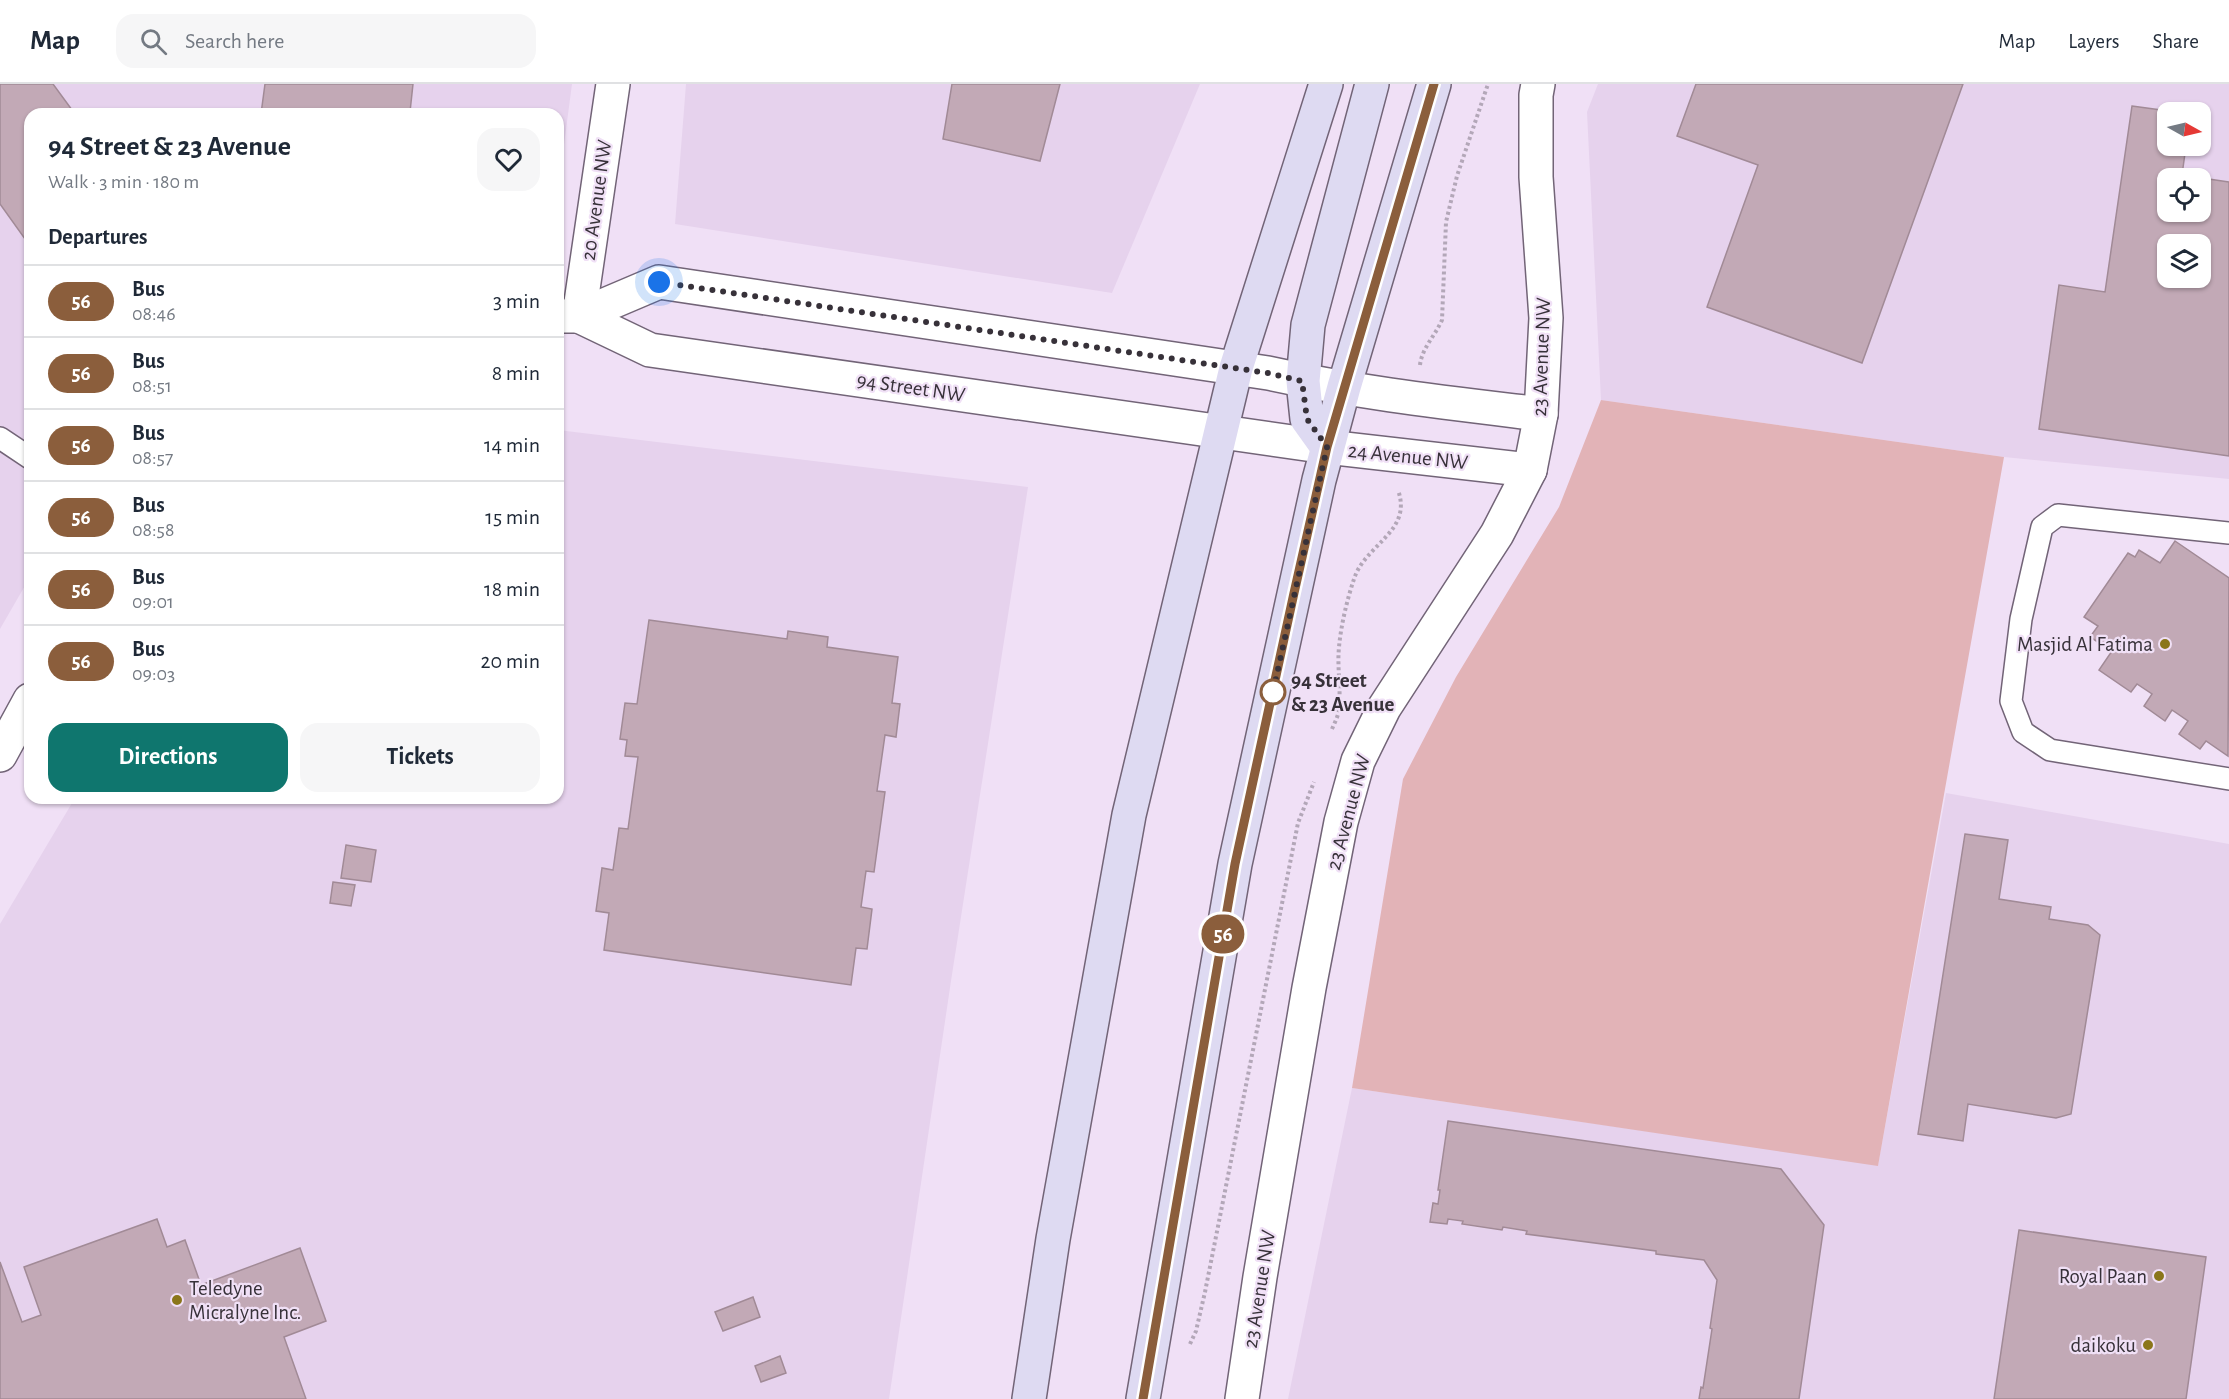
<!DOCTYPE html>
<html lang="en">
<head>
<meta charset="utf-8">
<style>
  body { margin:0; font-family:"Alegreya Sans",sans-serif; background:#f6f6f7; color:#1f2937; height:100vh; display:flex; flex-direction:column; font-size:22px; white-space:nowrap }
  * { box-sizing:border-box; margin:0 }
  p { font-size:20px; color:#747a83 }
  .icon { flex:none; width:33px; height:33px; fill:none; stroke:currentColor; stroke-width:2; stroke-linecap:round; stroke-linejoin:round }
  .map { position:relative; flex:1; overflow:hidden }
  .panel { position:absolute; left:24px; top:24px; width:540px; height:696px; display:flex; flex-direction:column; background:#fff; border-radius:18px; box-shadow:0 2px 4px #0004 }
  .panel>* { flex:none }
  .badge { padding:0 12px; border-radius:20px; font-size:21px; line-height:39px }
  .needle { width:39px; rotate:98deg }
  .buttons { position:absolute; left:2157px; top:18px; display:grid; gap:12px }
  .buttons a { display:grid; place-items:center; width:54px; height:54px; border-radius:12px; background:#fff; box-shadow:0 2px 4px #0004; font-size:30px }
  .you { position:absolute; width:30px; height:30px; margin:-15px; border:4px solid #fff; border-radius:50%; background:#1a73e8; box-shadow:0 0 0 9px #1a73e833 }
  .map>.badge { position:absolute; translate:-50% -50%; box-shadow:0 0 0 3px #fff }
  h2 { padding:0 24px; font-size:22px; line-height:54px }
  .round { display:grid; place-items:center; flex:none; width:63px; height:63px; border-radius:18px; background:#f6f6f7 }
  .summary { display:flex; align-items:center; justify-content:space-between; height:102px; padding:0 24px }
  h1 { font-size:28px; font-weight:700; line-height:45px }
  .button { display:flex; gap:12px; margin-top:auto; padding:12px 24px }
  .button a { flex:1; height:69px; border-radius:18px; background:#0f766e; color:#fff; font-size:24px; font-weight:700; line-height:69px; text-align:center }
  .button a+a { background:#f6f6f7; color:#1f2937 }
  ul { padding:0; list-style:none }
  li { display:flex; align-items:center; gap:18px; height:72px; padding:0 24px; border-top:2px solid #e0e1e3 }
  li div { flex:1 }
  li b { display:block; font-size:22px }
  li em { font-style:normal }
  li .badge { min-width:66px; font-weight:700; text-align:center }
  header { display:flex; align-items:center; gap:36px; box-sizing:border-box; height:84px; padding:0 30px; background:#fff; border-bottom:2px solid #e0e1e3 }
  header strong { font-size:28px }
  nav { display:flex; gap:33px; margin-inline-start:auto; font-size:21px }
  .search { width:420px; height:54px; background:#f6f6f7; display:flex; align-items:center; gap:15px; box-sizing:border-box; padding:0 21px; border-radius:18px; color:#747a83; font-size:22px }
  .map>svg:first-child { display:block }
</style>
</head>
<body>
<header>
<strong>Map</strong>
<div class="search"><svg class="icon" aria-label="search" viewBox="0 0 24 24"><circle cx="10" cy="10" r="6"/><path d="M15 15l6 6"/></svg>Search here</div>
<nav><a>Map</a><a>Layers</a><a>Share</a></nav>
</header>
<div class="map">
<svg width="2229" height="1315" viewBox="0 0 2229 1315">
  <rect width="100%" height="100%" fill="#f0e0f6"/>
  <g fill="#e6d2ed" fill-rule="evenodd">
    <path d="M 0,0 L 572,0 L 558,106 L 558,30 L 30,30 L 30,493 L 0,545 Z"/>
    <path d="M 686,0 L 1200,0 L 1112,209 L 675,140 Z"/>
    <path d="M 1598,0 L 2229,0 L 2229,395 L 2004,373 L 1601,316 L 1587,28 ZM 2168,28 L 2200,28 L 2200,62 L 2168,62 ZM 2168,94 L 2200,94 L 2200,128 L 2168,128 ZM 2168,160 L 2200,160 L 2200,194 L 2168,194 Z"/>
    <path d="M 558,346 L 1028,403 L 951,897 L 889,1315 L 0,1315 L 0,840 L 75,714 L 558,714 Z"/>
    <path d="M 1946,709 L 2229,760 L 2229,1315 L 1288,1315 L 1352,1004 L 1878,1081 Z"/>
  </g>
  <path fill="#e2b3b7" d="M 1601,316 L 2004,373 L 1878,1082 L 1352,1004 L 1403,695 L 1456,593 L 1559,423 Z"/>
  <g fill="#c2a9b6" stroke="#a18a96" stroke-width="1.5" fill-rule="evenodd">
    <path d="M 0,0 L 53,0 L 75,30 L 30,30 L 30,162 L 0,120 Z"/>
    <path d="M 265,0 L 413,0 L 410,28 L 403,27 L 403,30 L 261,30 Z"/>
    <path d="M 952,0 L 1060,0 L 1040,77 L 943,55 Z"/>
    <path d="M 1696,0 L 1963,0 L 1862,279 L 1707,223 L 1758,81 L 1677,52 Z"/>
    <path d="M 2132,22 L 2176,28 L 2168,28 L 2168,62 L 2186,62 L 2182,91 L 2229,98 L 2229,372 L 2039,345 L 2059,201 L 2105,208 ZM 2168,94 L 2200,94 L 2200,128 L 2168,128 ZM 2168,160 L 2200,160 L 2200,194 L 2168,194 Z"/>
    <path d="M 2175,457 L 2229,494 L 2228,672 L 2206,657 L 2200,665 L 2179,650 L 2188,637 L 2172,626 L 2165,637 L 2144,622 L 2152,610 L 2137,600 L 2131,608 L 2099,586 L 2112,567 L 2090,553 L 2098,542 L 2084,533 L 2128,469 L 2135,473 L 2139,466 L 2160,479 Z"/>
    <path d="M 649,536 L 787,555 L 788,547 L 828,553 L 827,563 L 898,573 L 892,619 L 900,620 L 896,653 L 885,651 L 877,707 L 885,708 L 874,788 L 866,787 L 861,823 L 872,825 L 867,865 L 856,864 L 851,901 L 604,866 L 609,829 L 596,827 L 602,784 L 613,786 L 619,744 L 628,745 L 638,673 L 625,672 L 627,656 L 620,655 L 625,619 L 637,620 Z"/>
    <path d="M 1965,750 L 2008,756 L 1999,815 L 2051,823 L 2049,835 L 2088,841 L 2100,851 L 2071,1030 L 2056,1034 L 1968,1020 L 1963,1057 L 1918,1050 Z"/>
    <path d="M 346,761 L 376,766 L 371,798 L 341,794 Z"/>
    <path d="M 333,798 L 355,801 L 351,822 L 330,819 Z"/>
    <path d="M 1448,1037 L 1781,1085 L 1824,1141 L 1799,1315 L 1699,1315 L 1701,1303 L 1703,1304 L 1712,1245 L 1710,1244 L 1717,1196 L 1704,1176 L 1656,1170 L 1656,1167 L 1526,1150 L 1527,1147 L 1503,1143 L 1502,1146 L 1462,1140 L 1463,1137 L 1448,1135 L 1447,1140 L 1430,1138 L 1433,1119 L 1438,1120 L 1440,1106 L 1438,1106 Z"/>
    <path d="M 157,1135 L 167,1163 L 185,1156 L 201,1201 L 300,1164 L 326,1237 L 284,1253 L 306,1315 L 0,1315 L 0,1178 L 22,1238 L 41,1231 L 24,1183 Z"/>
    <path d="M 2019,1146 L 2206,1173 L 2186,1315 L 1994,1315 Z"/>
    <path d="M 753,1213 L 760,1233 L 723,1247 L 715,1228 Z"/>
    <path d="M 780,1272 L 786,1289 L 761,1298 L 755,1282 Z"/>
  </g>
  <g fill="none" stroke-linecap="round" stroke-linejoin="round">
    <defs>
      <g id="lane">
        <path d="M 0,354 L 30,374"/>
        <path d="M 2229,449 L 2058,431 L 2042,443 L 2021,535 L 2011,617 L 2023,648 L 2050,666 L 2229,695"/>
      </g>
      <g id="street">
        <path d="M 558,232 L 579,232 L 659,198 L 1268,289 C 1358,309 1450,319 1541,330"/>
        <path d="M 579,232 L 650,266 L 1327,363 L 1530,386"/>
        <path d="M 579,232 L 613,0"/>
        <path d="M 0,671 L 30,616"/>
        <path d="M 1242,1315 L 1260,1193 L 1309,904 L 1341,738 L 1358,677 L 1384,624 L 1497,450 L 1530,386 L 1541,330 L 1546,234 L 1536,93 L 1536,11 L 1538,0"/>
      </g>
      <g id="secondary">
        <path d="M 1327,363 L 1307,335 L 1303,297 L 1308,241 L 1372,0"/>
        <path d="M 1029,1315 L 1053,1155 L 1129,731 L 1236,284 L 1326,0"/>
        <path d="M 1143,1315 L 1235,780 L 1319,396 L 1344,303 L 1434,0"/>
      </g>
    </defs>
    <use href="#lane" stroke="#726477" stroke-width="24"/>
    <use href="#street" stroke="#726477" stroke-width="36"/>
    <use href="#secondary" stroke="#726477" stroke-width="36"/>
    <g stroke="#b3a7b8" stroke-width="4" stroke-dasharray="3 3" stroke-linecap="butt">
      <path d="M 1420,281 C 1422,264 1435,252 1442,236 L 1446,138 L 1457,92 L 1488,0"/>
      <path d="M 1332,645 C 1335,638 1339,631 1339,623 C 1341,603 1337,583 1339,563 C 1341,541 1347,516 1354,495 C 1365,460 1413,448 1398,406"/>
      <path d="M 1190,1260 L 1196,1247 L 1205,1208 L 1298,739 L 1314,698"/>
    </g>
    <use href="#lane" stroke="#fff" stroke-width="21"/>
    <use href="#street" stroke="#fff" stroke-width="33"/>
    <use href="#secondary" stroke="#dedaf2" stroke-width="33"/>
  </g>
  <g fill="none" stroke-linecap="round" stroke-linejoin="round">
    <defs>
      <path id="line" d="M 1143,1315 L 1235,780 L 1294,509 L 1327,363 L 1434,0"/>
    </defs>
    <use href="#line" stroke="#fff" stroke-width="14"/>
    <use href="#line" stroke="#8b5e3c" stroke-width="9"/>
    <path stroke="#373139" stroke-width="6" stroke-dasharray="0 10.8" d="M 659,198 L 1268,289 L 1302,297 L 1307,335 L 1327,363 L 1273,608"/>
  </g>
  <g fill="#8a761a" stroke="#f0e0f6" stroke-width="2">
    <circle cx="2165" cy="560" r="6"/>
    <circle cx="2159" cy="1192" r="6"/>
    <circle cx="177" cy="1216" r="6"/>
    <circle cx="2148" cy="1261" r="6"/>
  </g>
  <circle fill="#fff" stroke="#8b5e3c" stroke-width="3" cx="1273" cy="608" r="12"/>
  <g text-anchor="middle" stroke-width="4.5" stroke-linejoin="round" paint-order="stroke">
    <g font-size="21" fill="#373139" stroke="#f0e0f6">
      <text transform="translate(596 116) rotate(-82)" y="7">20 Avenue NW</text>
      <text transform="translate(1541 273) rotate(-88)" y="7">23 Avenue NW</text>
      <text transform="translate(911 303) rotate(8)" y="7">94 Street NW</text>
      <text transform="translate(1408 372) rotate(6)" y="7">24 Avenue NW</text>
      <text transform="translate(1348 728) rotate(-75)" y="7">23 Avenue NW</text>
      <text transform="translate(1259 1205) rotate(-81)" y="7">23 Avenue NW</text>
    </g>
    <g font-size="21" fill="#373139" stroke="#f0e0f6" text-anchor="end">
      <text x="2153" y="567">Masjid Al Fatima</text>
      <text x="2147" y="1199">Royal Paan</text>
      <text x="189" y="1211" text-anchor="start">Teledyne<tspan x="189" dy="24">Micralyne Inc.</tspan></text>
      <text x="2136" y="1268">daikoku</text>
    </g>
    <g font-size="21" font-weight="bold" fill="#373139" stroke="#f0e0f6" text-anchor="start">
      <text x="1291" y="603">94 Street<tspan x="1291" dy="24">&amp; 23 Avenue</tspan></text>
    </g>
  </g>
</svg>
<div class="buttons">
<a><svg class="needle" viewBox="-14 -14 28 28"><path d="M0-13l5 13h-10z" fill="#e53935"/><path d="M0 13l5-13h-10z" fill="#747a83"/></svg></a>
<a><svg class="icon" aria-label="locate" viewBox="0 0 24 24"><circle cx="12" cy="12" r="6"/><path d="M12 2v4M12 18v4M2 12h4M18 12h4"/></svg></a>
<a><svg class="icon" aria-label="layers" viewBox="0 0 24 24"><path d="M12 4l9 5-9 5-9-5zM3 14l9 5 9-5"/></svg></a>
</div>
<div class="you" style="left:659px;top:198px"></div>
<b class="badge" style="left:1223px;top:850px;background:#8b5e3c;color:#fff">56</b>
<section class="panel">
<div class="summary"><div><h1>94 Street &amp; 23 Avenue</h1><p>Walk · 3 min · 180 m</p></div><a class="round"><svg class="icon" aria-label="heart" viewBox="0 0 24 24"><path d="M12 20l-8-8c-3-5 5-10 8-4 3-6 11-1 8 4z"/></svg></a></div>
<h2>Departures</h2>
<ul>
<li><span class="badge" style="background:#8b5e3c;color:#fff">56</span><div><b>Bus</b><p>08:46</p></div><em>3 min</em></li>
<li><span class="badge" style="background:#8b5e3c;color:#fff">56</span><div><b>Bus</b><p>08:51</p></div><em>8 min</em></li>
<li><span class="badge" style="background:#8b5e3c;color:#fff">56</span><div><b>Bus</b><p>08:57</p></div><em>14 min</em></li>
<li><span class="badge" style="background:#8b5e3c;color:#fff">56</span><div><b>Bus</b><p>08:58</p></div><em>15 min</em></li>
<li><span class="badge" style="background:#8b5e3c;color:#fff">56</span><div><b>Bus</b><p>09:01</p></div><em>18 min</em></li>
<li><span class="badge" style="background:#8b5e3c;color:#fff">56</span><div><b>Bus</b><p>09:03</p></div><em>20 min</em></li>
</ul>
<div class="button"><a>Directions</a><a>Tickets</a></div>
</section>
</div>
</body>
</html>
